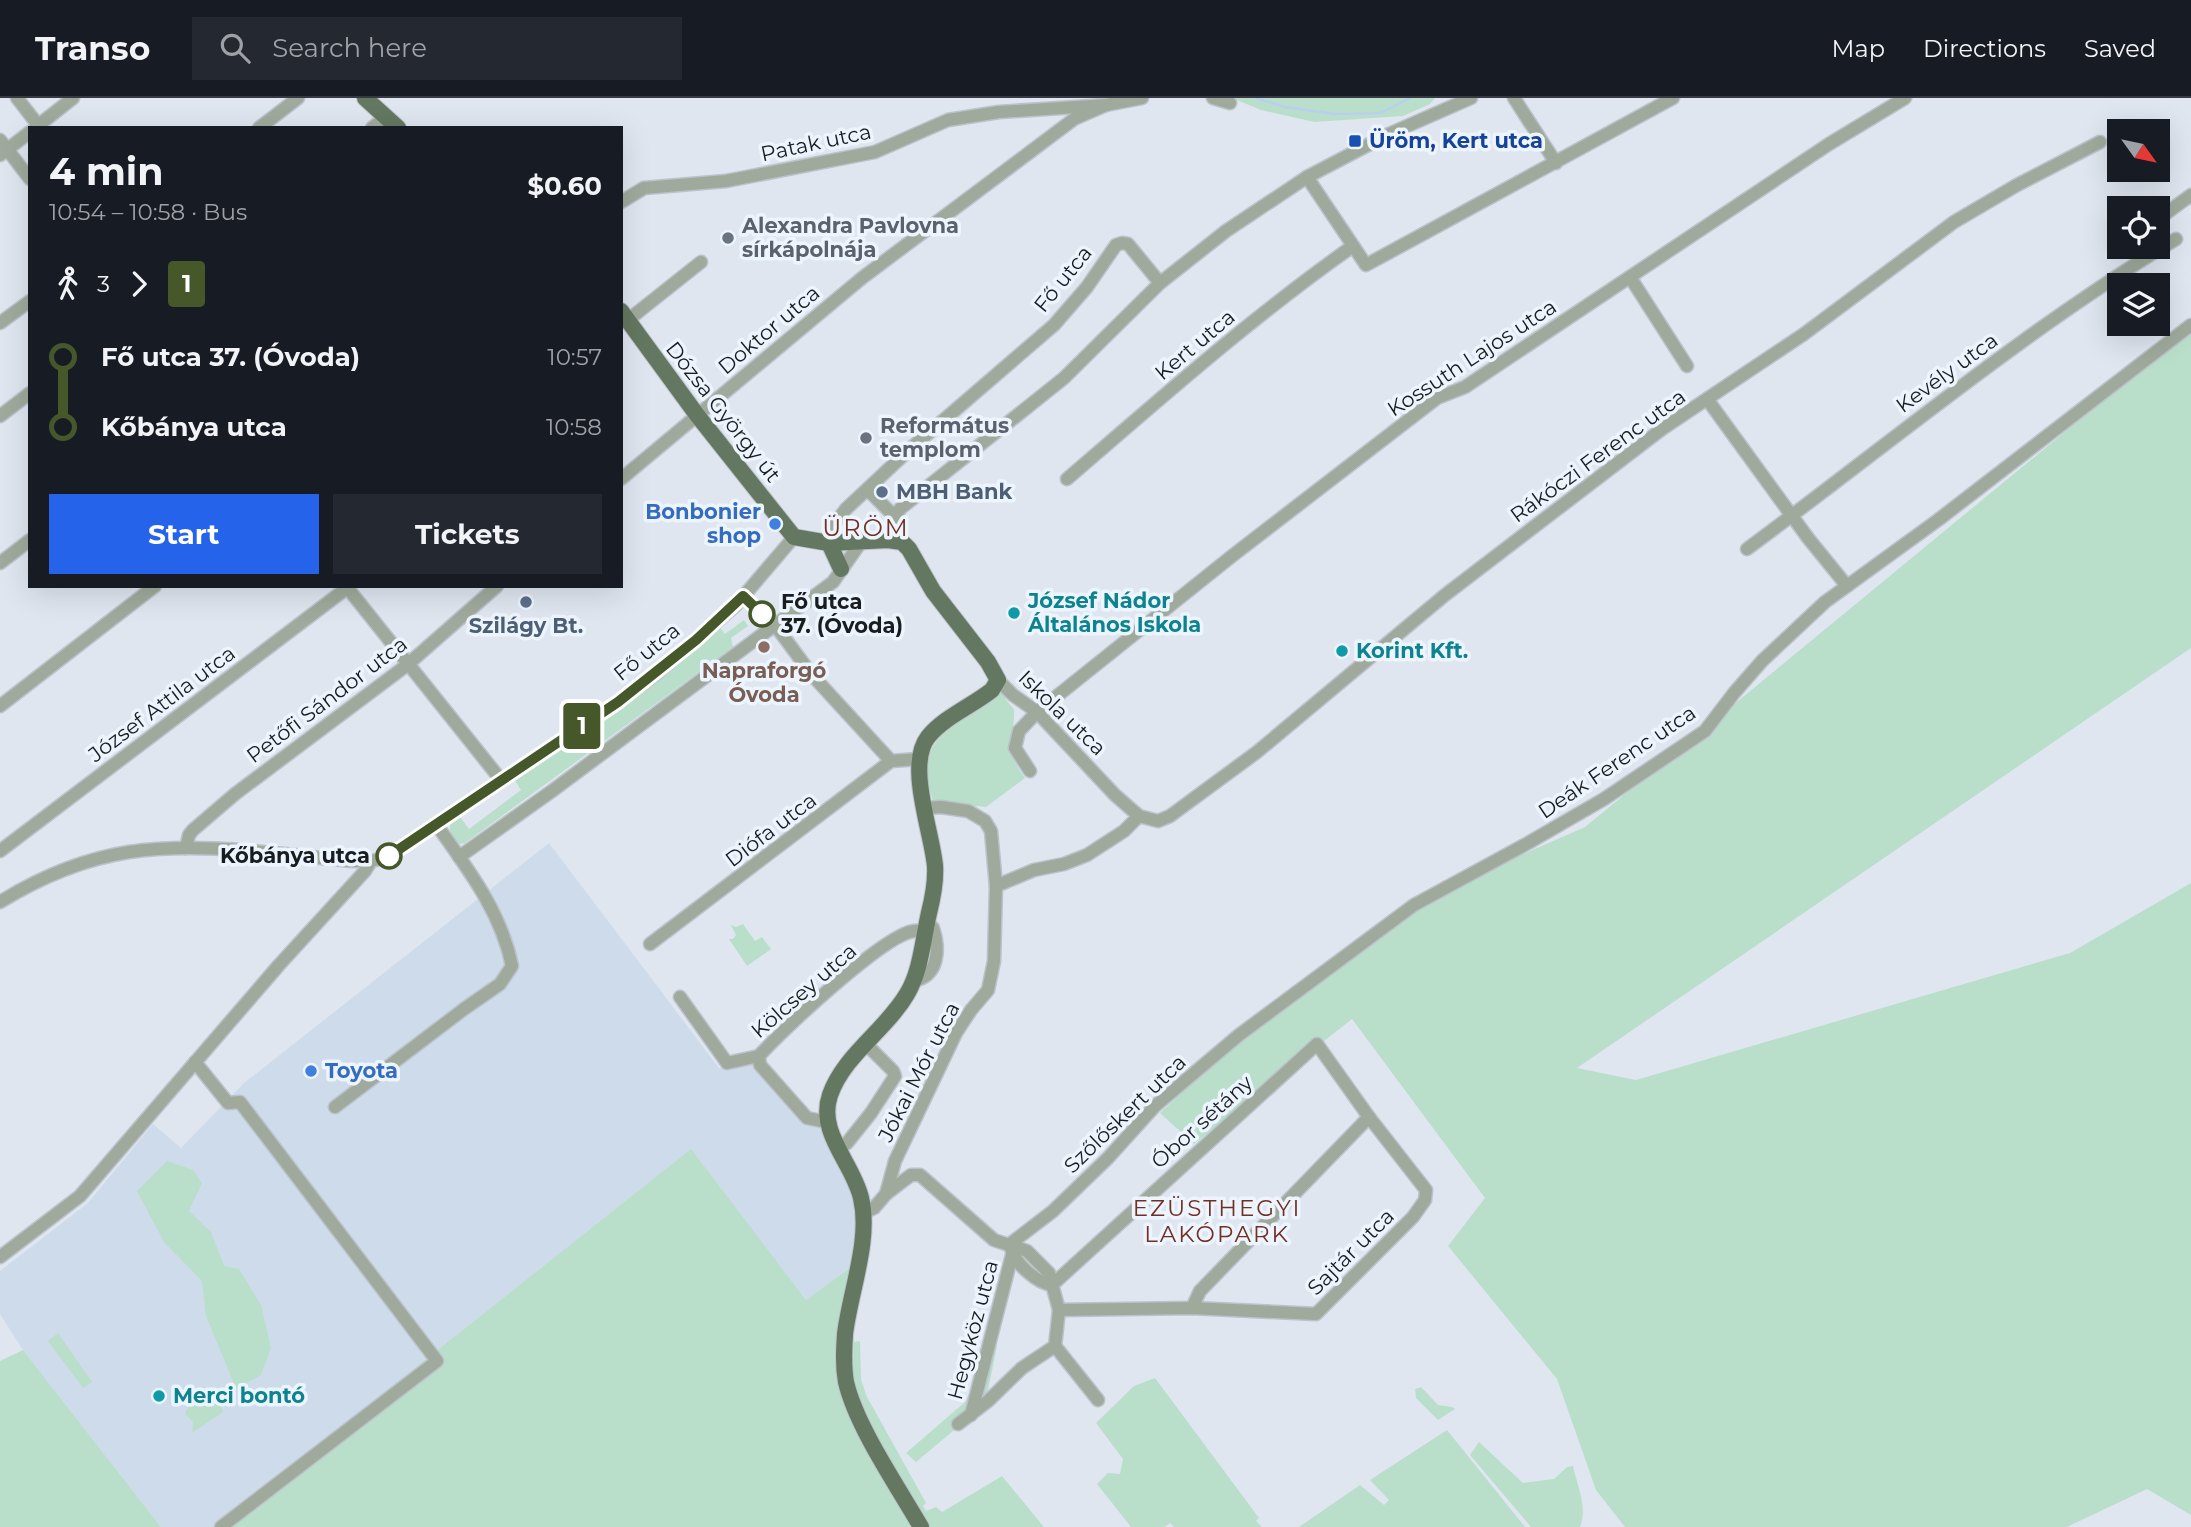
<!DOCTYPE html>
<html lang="en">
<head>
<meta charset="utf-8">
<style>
  body { margin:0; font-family:Montserrat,sans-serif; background:#242831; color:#f1f3f6; height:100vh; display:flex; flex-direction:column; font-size:26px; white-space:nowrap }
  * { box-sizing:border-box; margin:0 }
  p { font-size:23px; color:#9ea1a6 }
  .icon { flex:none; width:38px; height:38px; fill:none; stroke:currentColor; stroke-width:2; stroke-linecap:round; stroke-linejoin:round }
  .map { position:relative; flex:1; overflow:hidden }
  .side { position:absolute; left:28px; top:28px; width:595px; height:462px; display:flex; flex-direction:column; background:#171b24; border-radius:0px; box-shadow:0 7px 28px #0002 }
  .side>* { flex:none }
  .badge { padding:0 14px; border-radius:5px; font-size:24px; line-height:46px }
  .needle { width:46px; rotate:123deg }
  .tools { position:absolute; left:2107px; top:21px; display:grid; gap:14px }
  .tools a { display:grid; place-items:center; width:63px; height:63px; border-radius:0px; background:#171b24; box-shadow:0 7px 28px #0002; font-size:35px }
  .map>.badge { position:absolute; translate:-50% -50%; box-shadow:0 0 0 4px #fff }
  .legs { display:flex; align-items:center; gap:10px; height:77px; padding:0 21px; font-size:23px }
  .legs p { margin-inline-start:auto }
  .summary { display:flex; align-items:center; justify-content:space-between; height:119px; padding:0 21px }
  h1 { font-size:38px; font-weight:700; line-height:52px }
  .action { display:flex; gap:14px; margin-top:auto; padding:14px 21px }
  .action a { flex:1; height:80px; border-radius:0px; background:#2563eb; color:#fff; font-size:28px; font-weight:700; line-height:80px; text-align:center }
  .action a+a { background:#242831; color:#f1f3f6 }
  ul { padding:0 21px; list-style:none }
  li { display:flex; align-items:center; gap:24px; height:70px; font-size:26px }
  li i { display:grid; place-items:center; width:10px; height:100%; margin:0 9px; background:currentColor }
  li i::after { content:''; width:18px; height:18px; margin:-9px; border:5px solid; border-radius:50%; background:#171b24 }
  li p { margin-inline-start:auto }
  li:first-child i { background:linear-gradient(#0000 50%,currentColor 0) }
  li:last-child i { background:linear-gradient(currentColor 50%,#0000 0) }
  header { display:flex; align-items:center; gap:42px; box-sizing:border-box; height:98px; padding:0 35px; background:#171b24; border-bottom:2px solid #363941 }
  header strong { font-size:33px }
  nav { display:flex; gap:38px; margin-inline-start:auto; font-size:24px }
  .search { width:490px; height:63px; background:#242831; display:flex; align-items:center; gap:18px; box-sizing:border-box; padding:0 24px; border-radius:0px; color:#9ea1a6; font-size:26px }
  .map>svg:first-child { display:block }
</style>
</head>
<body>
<header>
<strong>Transo</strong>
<div class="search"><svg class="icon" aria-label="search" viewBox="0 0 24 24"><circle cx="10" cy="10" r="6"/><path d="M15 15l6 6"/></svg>Search here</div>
<nav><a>Map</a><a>Directions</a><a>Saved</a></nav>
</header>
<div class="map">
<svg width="2191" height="1429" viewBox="0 0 2191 1429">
  <rect width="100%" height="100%" fill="#dfe6f0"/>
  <path fill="#cedbea" d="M 549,745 L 719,970 L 765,963 L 809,1015 L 833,1020 L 862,1085 L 872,1125 L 866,1158 L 806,1202 L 690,1052 L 214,1429 L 161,1429 L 23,1252 L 0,1216 L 0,1173 L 88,1105 L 153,1026 L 181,1050 L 244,985 Z"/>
  <g fill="#b9dfcb">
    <path d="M 1232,0 L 1435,0 L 1430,6 L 1403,18 L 1314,24 L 1261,12 Z"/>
    <path d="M 2191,230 L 2191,550 L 1577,970 L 1636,982 L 2070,855 L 2191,785 L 2191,1417 L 2147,1391 L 2067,1429 L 1625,1429 L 1596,1392 L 1557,1281 L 1448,1148 L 1485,1100 L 1352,921 L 1194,1046 L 1160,1015 L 1268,916 L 1443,791 L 1585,729 Z"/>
    <path d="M 744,522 L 748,528 L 731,540 L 733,549 L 465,745 L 460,746 C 448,736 446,727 458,716 L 469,731 L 521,692 L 514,681 L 719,528 L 725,536 Z"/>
    <path d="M 1004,594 L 1006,602 L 1014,611 C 1015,644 1002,648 1025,680 L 986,709 L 933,704 C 931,693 925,678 927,667 C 930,634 972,614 997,595 Z"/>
    <path d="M 743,826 L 755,843 L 762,839 L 771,851 L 747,868 L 729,841 L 733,841 L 736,837 L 731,827 L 736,829 Z"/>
    <path d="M 691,1051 L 806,1202 L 866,1158 L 849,1264 L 853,1272 L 854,1244 L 860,1243 L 861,1281 L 866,1297 L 926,1405 L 923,1408 L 926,1413 L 936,1409 L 942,1414 L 1002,1378 L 1044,1429 L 930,1429 L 927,1423 L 925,1429 L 214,1429 Z"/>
    <path d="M 167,1063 L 193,1072 L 202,1085 L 189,1113 L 211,1134 L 224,1168 L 239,1171 L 261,1207 L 271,1250 L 261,1277 L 236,1291 L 206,1218 L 202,1183 L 164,1144 L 137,1093 Z"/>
    <path d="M 58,1235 L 92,1284 L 83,1290 L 48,1243 Z"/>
    <path d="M 984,1244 L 997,1248 L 986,1302 L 962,1331 L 953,1333 L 916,1364 L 906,1355 L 965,1304 L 971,1293 Z"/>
    <path d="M 23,1252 L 161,1429 L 0,1429 L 0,1263 Z"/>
    <path d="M 1155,1280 L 1259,1420 L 1256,1423 L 1262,1429 L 1174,1429 L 1170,1425 L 1165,1429 L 1131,1429 L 1097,1386 L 1108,1375 L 1120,1376 L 1123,1361 L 1096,1325 L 1134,1288 Z"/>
    <path d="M 1421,1289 L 1438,1307 L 1452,1309 L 1455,1311 L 1438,1322 L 1416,1300 L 1415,1291 Z"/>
    <path d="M 202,1302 L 219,1303 L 223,1314 L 192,1335 L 193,1324 L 185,1315 L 191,1305 Z"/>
    <path d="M 1447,1332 L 1525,1429 L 1299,1429 L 1360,1387 L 1384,1407 L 1389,1402 L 1370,1382 Z"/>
    <path d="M 1479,1344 L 1523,1385 L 1554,1381 L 1567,1369 L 1573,1368 C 1577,1387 1588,1410 1580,1429 L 1531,1429 L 1470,1357 Z"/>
  </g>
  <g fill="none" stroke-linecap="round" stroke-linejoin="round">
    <path stroke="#b9cfef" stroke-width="2.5" d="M 1256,0 L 1285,9 L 1335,16 L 1381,15 L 1410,0"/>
    <defs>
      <g id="minor">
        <path d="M 17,0 L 38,27"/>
        <path d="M 1213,0 L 1230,5"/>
        <path d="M 1514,0 L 1556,65"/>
        <path d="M 35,30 L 73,0"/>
        <path d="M 259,30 L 298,0"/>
        <path d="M 372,30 L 386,19"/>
        <path d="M 0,42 L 30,81"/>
        <path d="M 0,57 L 30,34"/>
        <path d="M 1307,79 L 1366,167 L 1673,0"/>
        <path d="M 621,104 L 644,90 L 726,83 L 875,54 L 948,22 L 999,14 L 1106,7 L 1142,0"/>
        <path d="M 2161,119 L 2191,97"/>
        <path d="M 1630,179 L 1687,268"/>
        <path d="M 628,222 L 701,164"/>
        <path d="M 0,225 L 30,203"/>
        <path d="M 1707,301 L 1808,440 L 1847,488"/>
        <path d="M 0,318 L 30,295"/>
        <path d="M 621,381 L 862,180 L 1074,21 L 1106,7"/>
        <path d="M 1067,381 C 1160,301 1252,219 1353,148"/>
        <path d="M 868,392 L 894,418"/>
        <path d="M 888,442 L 894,418 L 901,410 L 1064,280 L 1160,185 L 1226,133 L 1307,79 L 1389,36 L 1471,0"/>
        <path d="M 829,445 L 833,428 L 846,411 L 910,351 L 1054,227 L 1087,189 L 1116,147 L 1122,145 L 1128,146 L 1160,185"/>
        <path d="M 1747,451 C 1889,346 2025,232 2176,141"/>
        <path d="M 0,465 L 30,442"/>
        <path d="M 346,488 L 501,682"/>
        <path d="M 743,498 L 775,527 L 833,484 L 861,444"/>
        <path d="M 998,582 L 1013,597 L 1037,614 L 1115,697 L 1139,718 L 1158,723 L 1170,718 L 1257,654 L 1445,497 L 1662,331 L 1804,236 L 1954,124 L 2017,87 L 2100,44"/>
        <path d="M 0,608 L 155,488"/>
        <path d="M 1030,673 L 1015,650 L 1019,633 L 1037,614 L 1232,458 L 1437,300 L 1465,289 L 1829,46 L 1905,0"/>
        <path d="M 186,750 L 189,737 L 193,732 L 235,696 L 407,567 L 497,488"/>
        <path d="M 0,753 L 347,490"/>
        <path d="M 459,759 L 552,693 L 775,527 L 812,577 L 891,663"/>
        <path d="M 996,788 L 1034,772 L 1064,766 L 1087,757 L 1124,733 L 1139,718"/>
        <path d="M 0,804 C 39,780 84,761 129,754 C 201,743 281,757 354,763 L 371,763 L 385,760 L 618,604 L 656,576 L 736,507 L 794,439"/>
        <path d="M 650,846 L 891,663 L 919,661"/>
        <path d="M 913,883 C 939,878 940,851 933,830 L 927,825"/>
        <path d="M 680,899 L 727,965 L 759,958"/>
        <path d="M 195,964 L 228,1005 L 240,1004 L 437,1263 L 221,1429"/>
        <path d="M 335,1009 L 464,911 L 500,886 L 512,868 C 501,813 467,770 436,726"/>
        <path d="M 827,1024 L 807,1020 L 760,967 L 759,958 C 781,933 885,836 914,833 C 918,832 921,833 925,834"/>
        <path d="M 838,1051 L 847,1045 L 871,1015 L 895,978 L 893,973 L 866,946"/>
        <path d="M 886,1096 L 895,1063 L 956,935 L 971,912 L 988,892 L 994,863 L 996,788 L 991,733 L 985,723 L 968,713 L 941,709 L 925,710"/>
        <path d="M 863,1115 L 874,1110 L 886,1096 L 911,1077 L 920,1077 L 994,1142 L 1027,1153 L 1049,1175 L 1059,1212 L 1192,1210 L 1316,1216 L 1413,1119 L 1425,1102 L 1426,1092 L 1369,1019 L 1317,946 L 1052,1187"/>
        <path d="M 1010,1146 L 1053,1113 L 1108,1060 L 1155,1008 L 1239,937 L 1414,807 L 1528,745 L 1604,701 L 1705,633 L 1734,595 L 1762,563 L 1825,504 L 1938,422 L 2191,227"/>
        <path d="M 1011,1150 C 1014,1165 1037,1185 1052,1187"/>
        <path d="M 0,1159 L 80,1098 L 279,867 L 365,773 L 371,763"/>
        <path d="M 1192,1210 L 1200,1193 L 1369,1019"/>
        <path d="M 1055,1248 L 1098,1302"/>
        <path d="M 971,1317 L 1012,1157"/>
        <path d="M 958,1326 L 988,1303 L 1022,1270 L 1055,1248 L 1059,1212"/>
      </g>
      <g id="major">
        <path d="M 365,0 L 398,30"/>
        <path d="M 621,213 L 697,317 L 794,439 L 829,445 L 888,442 L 902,444 L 909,451 L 933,493 L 988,564 L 998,582 L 992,592 C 972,608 944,619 928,639 C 906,667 932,734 935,768 C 936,784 933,799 929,815 C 923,841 921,873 907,896 C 886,932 844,957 830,997 C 817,1035 853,1065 861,1100 C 871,1142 850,1194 845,1236 C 844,1252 843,1268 846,1284 C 856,1328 898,1389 921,1429"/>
        <path d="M 829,445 L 841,471"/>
      </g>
    </defs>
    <use href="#minor" stroke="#bcc2cb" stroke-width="15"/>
    <use href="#major" stroke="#bcc2cb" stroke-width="18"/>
    <use href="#minor" stroke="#9faa9c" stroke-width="12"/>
    <use href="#major" stroke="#647760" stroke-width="16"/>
  </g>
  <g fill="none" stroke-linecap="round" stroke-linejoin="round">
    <defs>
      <path id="line-1" d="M 389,758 L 618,604 L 696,542 L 743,498 L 762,516"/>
    </defs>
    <use href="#line-1" stroke="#fff" stroke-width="16"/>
    <use href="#line-1" stroke="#465729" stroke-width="10"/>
  </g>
  <rect fill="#1a4fb4" stroke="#ecf4fd" stroke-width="2.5" x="1348" y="36" width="14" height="14" rx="3.5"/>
  <g fill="#6b7280" stroke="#ecf4fd" stroke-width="2.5">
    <circle cx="728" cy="140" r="7"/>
    <circle cx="866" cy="340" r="7"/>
  </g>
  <g fill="#5c6f8a" stroke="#ecf4fd" stroke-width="2.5">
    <circle cx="882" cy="394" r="7"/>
    <circle cx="526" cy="504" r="7"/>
  </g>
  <g fill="#3f7fe0" stroke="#ecf4fd" stroke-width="2.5">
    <circle cx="775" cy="426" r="7"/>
    <circle cx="311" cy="973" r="7"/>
  </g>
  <g fill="#0f9aa8" stroke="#ecf4fd" stroke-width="2.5">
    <circle cx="1014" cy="515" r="7"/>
    <circle cx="1342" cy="553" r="7"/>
    <circle cx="159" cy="1298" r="7"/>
  </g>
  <g fill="#fff" stroke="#465729" stroke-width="3.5">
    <circle cx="762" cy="516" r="12"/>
    <circle cx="389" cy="758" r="12"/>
  </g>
  <circle fill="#8d6e63" stroke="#ecf4fd" stroke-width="2.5" cx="764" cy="549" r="7"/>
  <g text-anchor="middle" stroke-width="7" stroke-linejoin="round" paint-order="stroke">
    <g font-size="21" font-weight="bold" fill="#164399" stroke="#ecf4fd" text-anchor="start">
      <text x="1369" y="50">Üröm, Kert utca</text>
    </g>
    <g font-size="21" fill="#1a1d20" stroke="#ecf4fd">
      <text transform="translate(816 45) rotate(-12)" y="7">Patak utca</text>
      <text transform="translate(1063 181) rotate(-51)" y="7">Fő utca</text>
      <text transform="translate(769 232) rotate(-40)" y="7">Doktor utca</text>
      <text transform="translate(1195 247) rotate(-40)" y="7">Kert utca</text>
      <text transform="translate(1472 260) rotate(-33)" y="7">Kossuth Lajos utca</text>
      <text transform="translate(1947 275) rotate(-36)" y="7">Kevély utca</text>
      <text transform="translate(723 314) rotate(52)" y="7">Dózsa György út</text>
      <text transform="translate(1598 358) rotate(-36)" y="7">Rákóczi Ferenc utca</text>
      <text transform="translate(647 554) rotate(-39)" y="7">Fő utca</text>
      <text transform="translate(327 602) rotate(-37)" y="7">Petőfi Sándor utca</text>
      <text transform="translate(162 606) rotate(-37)" y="7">József Attila utca</text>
      <text transform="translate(1062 615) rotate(44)" y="7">Iskola utca</text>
      <text transform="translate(1617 664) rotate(-34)" y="7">Deák Ferenc utca</text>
      <text transform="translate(771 732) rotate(-37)" y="7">Diófa utca</text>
      <text transform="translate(804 893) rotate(-41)" y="7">Kölcsey utca</text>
      <text transform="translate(919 974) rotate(-63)" y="7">Jókai Mór utca</text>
      <text transform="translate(1125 1016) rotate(-44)" y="7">Szőlőskert utca</text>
      <text transform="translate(1202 1024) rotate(-42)" y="7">Óbor sétány</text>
      <text transform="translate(1351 1154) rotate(-45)" y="7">Sajtár utca</text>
      <text transform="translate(973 1232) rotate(-75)" y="7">Hegyköz utca</text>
    </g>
    <g font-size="21" font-weight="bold" fill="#5b616d" stroke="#ecf4fd" text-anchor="start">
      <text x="742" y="135">Alexandra Pavlovna<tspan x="742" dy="24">sírkápolnája</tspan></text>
      <text x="880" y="335">Református<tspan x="880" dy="24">templom</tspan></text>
    </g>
    <g font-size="21" font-weight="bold" fill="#4e5e75" stroke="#ecf4fd" text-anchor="start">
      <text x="896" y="401">MBH Bank</text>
      <text x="526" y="535" text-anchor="middle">Szilágy Bt.</text>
    </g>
    <g font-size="21" font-weight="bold" fill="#366cbe" stroke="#ecf4fd" text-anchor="end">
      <text x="761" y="421">Bonbonier<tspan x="761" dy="24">shop</tspan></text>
      <text x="325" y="980" text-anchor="start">Toyota</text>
    </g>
    <g font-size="21" font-weight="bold" fill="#0d838f" stroke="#ecf4fd" text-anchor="start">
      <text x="1028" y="510">József Nádor<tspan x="1028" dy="24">Általános Iskola</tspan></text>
      <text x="1356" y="560">Korint Kft.</text>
      <text x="173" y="1305">Merci bontó</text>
    </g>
    <g font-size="21" font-weight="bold" fill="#1a1d20" stroke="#ecf4fd" text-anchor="start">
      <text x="781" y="511">Fő utca<tspan x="781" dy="24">37. (Óvoda)</tspan></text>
      <text x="370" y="765" text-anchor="end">Kőbánya utca</text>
    </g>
    <g font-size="21" font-weight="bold" fill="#785e54" stroke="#ecf4fd">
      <text x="764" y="580">Napraforgó<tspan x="764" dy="24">Óvoda</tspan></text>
    </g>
    <g font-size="23" letter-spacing="2" fill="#732f21" stroke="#ecf4fd">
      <text x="1217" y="1118">EZÜSTHEGYI<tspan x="1217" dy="26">LAKÓPARK</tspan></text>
    </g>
    <g font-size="24" letter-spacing="2" fill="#732f21" stroke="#ecf4fd">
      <text x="866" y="438">ÜRÖM</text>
    </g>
  </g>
</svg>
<div class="tools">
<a><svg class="needle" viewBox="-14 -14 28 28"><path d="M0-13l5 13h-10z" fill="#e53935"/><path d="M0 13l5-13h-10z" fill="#9ea1a6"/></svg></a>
<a><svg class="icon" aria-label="locate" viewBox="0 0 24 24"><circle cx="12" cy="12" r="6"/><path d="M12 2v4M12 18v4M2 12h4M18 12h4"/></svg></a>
<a><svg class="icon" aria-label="layers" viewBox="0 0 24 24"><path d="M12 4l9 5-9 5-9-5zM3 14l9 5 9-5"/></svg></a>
</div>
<b class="badge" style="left:582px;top:628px;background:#465729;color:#fff">1</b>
<section class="side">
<div class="summary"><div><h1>4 min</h1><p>10:54 – 10:58 · Bus</p></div><b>$0.60</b></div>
<div class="legs"><svg class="icon" aria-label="walk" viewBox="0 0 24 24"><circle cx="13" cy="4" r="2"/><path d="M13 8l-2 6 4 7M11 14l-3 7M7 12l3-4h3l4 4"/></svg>3<svg class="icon" aria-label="forward" viewBox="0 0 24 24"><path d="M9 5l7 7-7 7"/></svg><b class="badge" style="background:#465729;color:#fff">1</b></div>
<ul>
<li><i style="color:#465729"></i><b>Fő utca 37. (Óvoda)</b><p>10:57</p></li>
<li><i style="color:#465729"></i><b>Kőbánya utca</b><p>10:58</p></li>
</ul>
<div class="action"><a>Start</a><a>Tickets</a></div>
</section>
</div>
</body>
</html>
